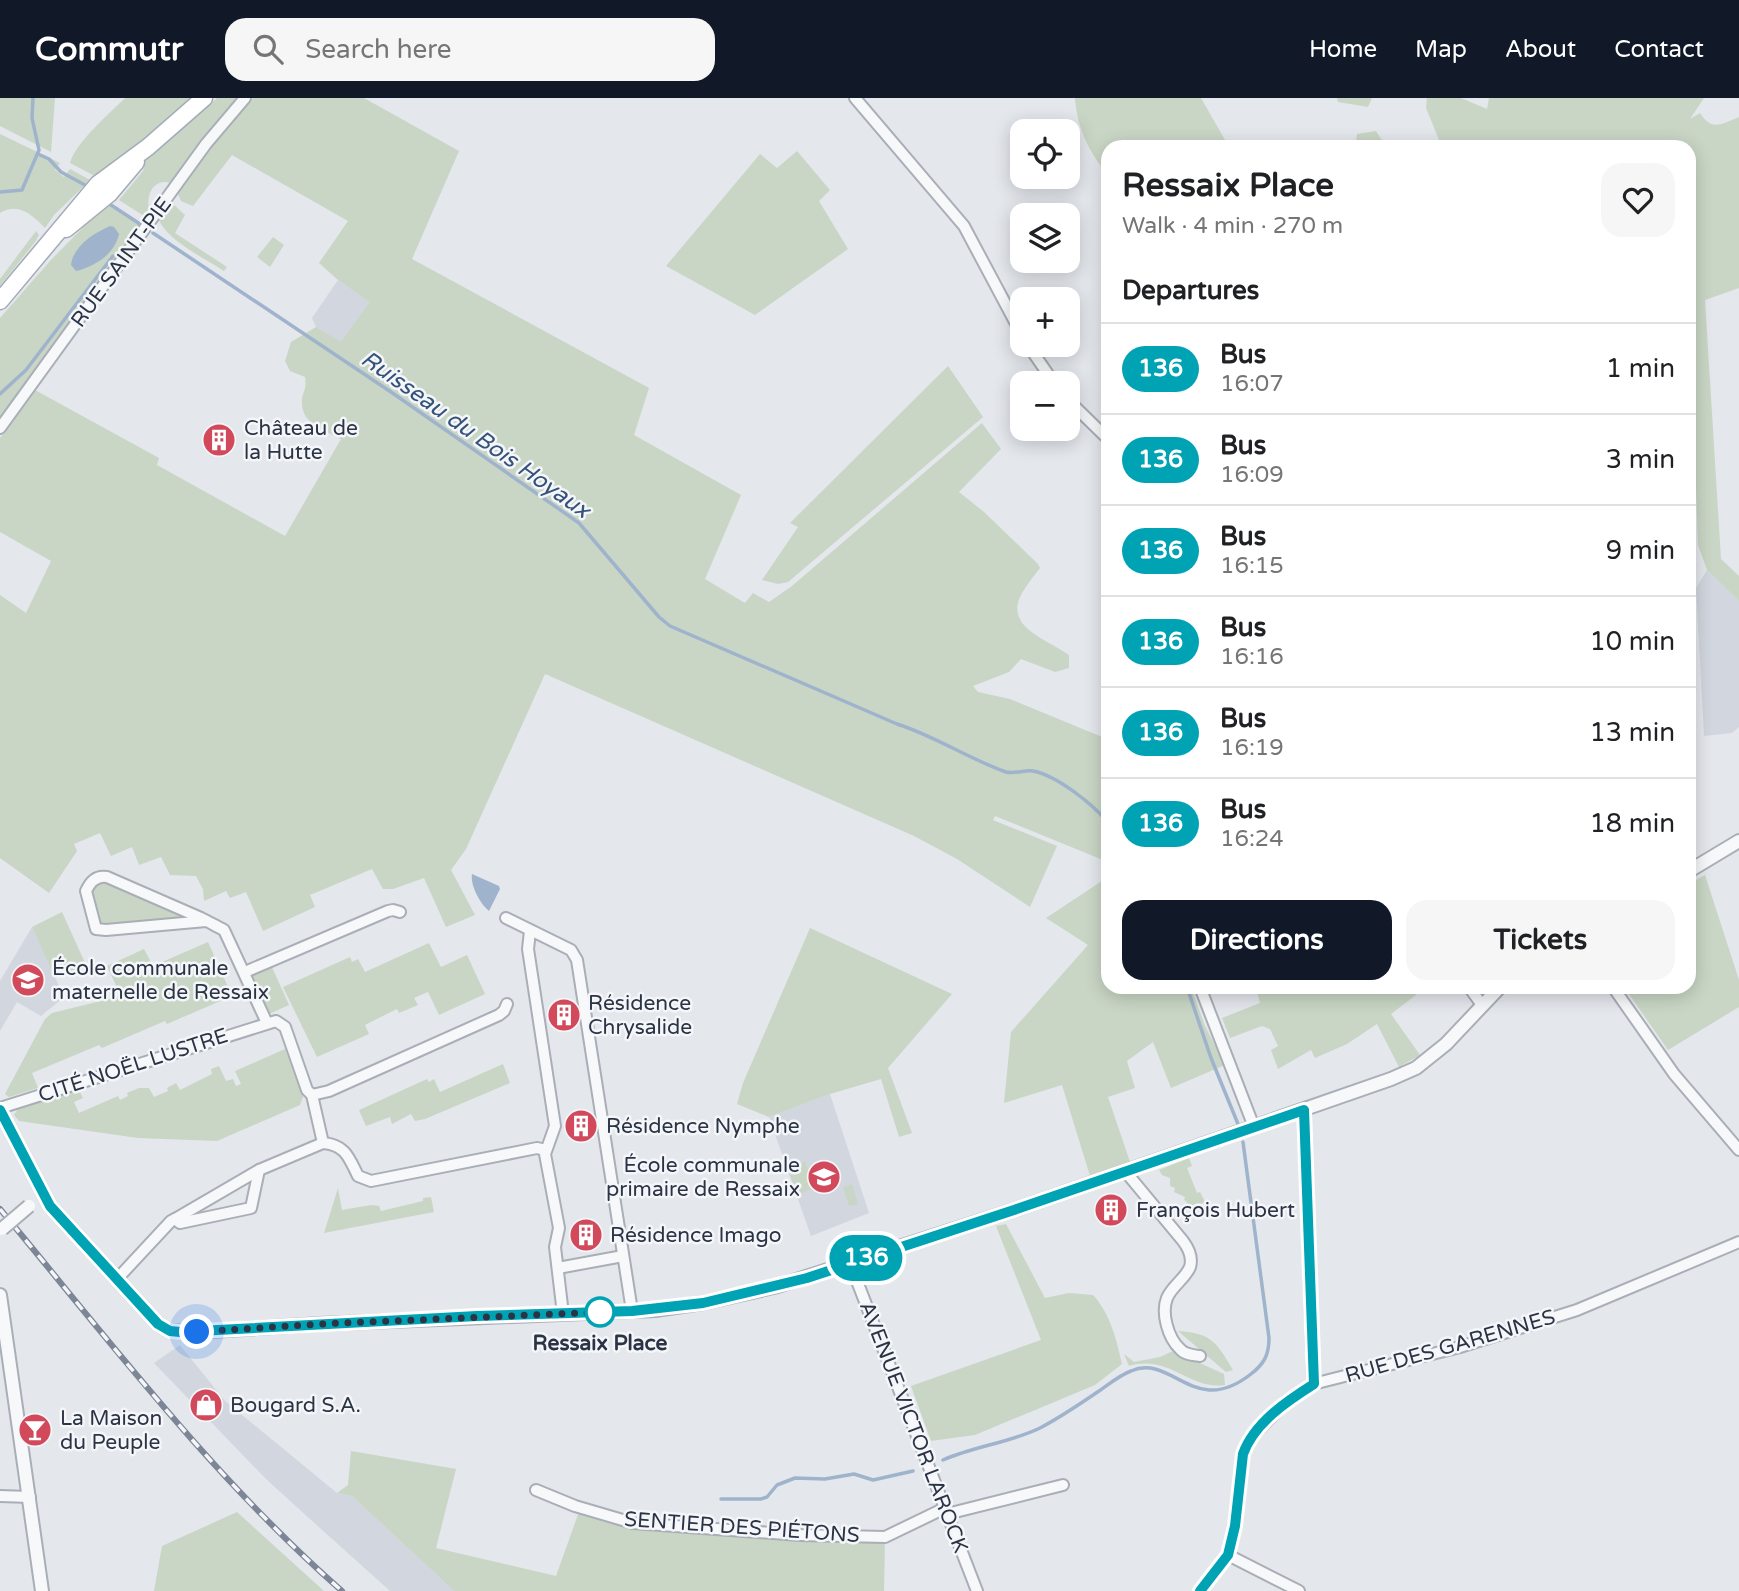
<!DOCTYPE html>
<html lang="en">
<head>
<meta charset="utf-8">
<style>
  body { margin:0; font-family:"Varela Round",sans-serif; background:#f6f6f6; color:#202124; height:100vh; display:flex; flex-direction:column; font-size:26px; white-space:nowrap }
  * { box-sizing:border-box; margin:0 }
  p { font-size:23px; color:#757577 }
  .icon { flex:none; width:38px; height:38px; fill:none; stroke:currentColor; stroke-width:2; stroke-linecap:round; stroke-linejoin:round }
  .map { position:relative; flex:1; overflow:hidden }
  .sheet { position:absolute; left:1101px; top:42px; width:595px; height:854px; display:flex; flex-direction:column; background:#fff; border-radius:21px; box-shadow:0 4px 18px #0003 }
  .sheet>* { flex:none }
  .badge { padding:0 14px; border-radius:23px; font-size:24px; line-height:46px }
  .fabs { position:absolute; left:1010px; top:21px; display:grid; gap:14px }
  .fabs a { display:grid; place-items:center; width:70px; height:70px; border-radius:14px; background:#fff; box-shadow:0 4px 18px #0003; font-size:35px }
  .you { position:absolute; width:35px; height:35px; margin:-18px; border:5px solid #fff; border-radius:50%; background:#1a73e8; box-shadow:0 0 0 10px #1a73e833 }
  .map>.badge { position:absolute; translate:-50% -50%; box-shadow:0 0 0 4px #fff }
  h2 { padding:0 21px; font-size:26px; line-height:63px }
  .round { display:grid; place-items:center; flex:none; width:74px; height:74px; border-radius:21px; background:#f6f6f6 }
  .summary { display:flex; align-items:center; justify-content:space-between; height:119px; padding:0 21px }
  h1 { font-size:33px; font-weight:800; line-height:52px }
  .button { display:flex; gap:14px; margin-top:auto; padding:14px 21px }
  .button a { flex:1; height:80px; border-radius:21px; background:#111827; color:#fff; font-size:28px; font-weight:800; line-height:80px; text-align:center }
  .button a+a { background:#f6f6f6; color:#202124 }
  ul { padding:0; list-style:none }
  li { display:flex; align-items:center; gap:21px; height:91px; padding:0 21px; border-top:2px solid #e0e0e0 }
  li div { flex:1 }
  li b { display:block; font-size:26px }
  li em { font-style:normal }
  li .badge { min-width:77px; font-weight:700; text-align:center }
  header { display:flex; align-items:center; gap:42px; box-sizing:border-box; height:98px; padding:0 35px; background:#111827; color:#fff }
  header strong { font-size:33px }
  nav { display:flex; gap:38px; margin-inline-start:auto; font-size:24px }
  .search { width:490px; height:63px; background:#f6f6f6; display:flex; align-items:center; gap:18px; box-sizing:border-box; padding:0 24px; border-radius:21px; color:#757577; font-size:26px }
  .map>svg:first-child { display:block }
</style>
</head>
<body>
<header>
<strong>Commutr</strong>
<div class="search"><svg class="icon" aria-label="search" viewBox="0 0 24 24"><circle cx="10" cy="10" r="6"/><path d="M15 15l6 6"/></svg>Search here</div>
<nav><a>Home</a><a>Map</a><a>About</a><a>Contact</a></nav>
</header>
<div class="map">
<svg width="1739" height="1493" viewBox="0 0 1739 1493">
  <rect width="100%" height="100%" fill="#e4e7ec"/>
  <g fill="#d2d6de">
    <path d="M 338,182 L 371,204 L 341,245 L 316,229 L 312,220 Z"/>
    <path d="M 1707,472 L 1739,503 L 1739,629 L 1732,635 L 1704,638 L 1696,490 Z"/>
    <path d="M 32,829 L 64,899 L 41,918 L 17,904 L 0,933 L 0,883 Z"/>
    <path d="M 830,996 L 869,1115 L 811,1138 L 769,1019 Z"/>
    <path d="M 180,1247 L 225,1303 L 337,1395 L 352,1398 L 454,1493 L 390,1493 L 300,1412 L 266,1381 L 154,1265 Z"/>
  </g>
  <g fill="#c9d6c5">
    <path d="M 0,0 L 55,0 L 51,54 L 0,28 Z"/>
    <path d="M 125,0 L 192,0 L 97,79 L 70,65 C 76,44 109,16 125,0 Z"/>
    <path d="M 217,0 L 238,0 C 212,26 196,58 171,85 C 155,80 146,95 149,110 L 144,118 L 119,102 L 143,73 L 145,63 Z"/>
    <path d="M 253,0 L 364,0 L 459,53 L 412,161 L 649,290 L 634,337 L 741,397 L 705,481 L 745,505 L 753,495 L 769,504 L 792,488 L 982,325 L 1001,351 L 959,394 L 984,414 L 1038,466 L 1040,470 C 1033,479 1025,489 1020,499 C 1006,530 1049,542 1069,557 L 1069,570 L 1055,574 L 1021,561 L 1009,574 L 973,588 L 978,594 L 1010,601 L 1107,641 L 1108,764 L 995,718 L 993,722 L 1057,748 L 1030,809 L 957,761 L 914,738 L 545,576 L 466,751 L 451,772 L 475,817 L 446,829 L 424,780 L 393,791 L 383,791 L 372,771 L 310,797 L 315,809 L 263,833 L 246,794 L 230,800 L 226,793 L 204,803 L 203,791 L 196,778 L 170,777 L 161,759 L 139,767 L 132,749 L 111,758 L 100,735 L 74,746 L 77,753 L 49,795 L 0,760 L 0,497 L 26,515 L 51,463 L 0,434 L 0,340 L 35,292 L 159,360 L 157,367 L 285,438 L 341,341 C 325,332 300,326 302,302 C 303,292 307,292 305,279 L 290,273 L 285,263 L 291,244 L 316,229 L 341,244 L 370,204 L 338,182 L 319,165 L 348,123 L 232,57 L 193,108 L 181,103 L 178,96 L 212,48 Z"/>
    <path d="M 1075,0 L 1201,0 L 1225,42 L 1247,49 L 1108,49 L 1108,77 C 1089,54 1077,30 1075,0 Z"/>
    <path d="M 1337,0 L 1372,0 L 1368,9 L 1338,4 Z"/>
    <path d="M 1427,0 L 1461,0 L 1487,11 L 1489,0 L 1704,0 L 1690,21 L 1700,15 C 1712,34 1722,26 1739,19 L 1739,190 L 1705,202 L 1721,461 L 1739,478 L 1739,503 L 1707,472 L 1698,447 L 1689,191 L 1689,49 L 1442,49 L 1426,10 Z"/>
    <path d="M 1376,33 L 1386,49 L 1359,49 L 1356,44 L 1357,36 Z"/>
    <path d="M 0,36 L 60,65 L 55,72 L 64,79 L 70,71 L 90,82 L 54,117 L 45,130 C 32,117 19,104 0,115 Z"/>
    <path d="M 797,53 L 830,92 L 819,103 L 848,151 L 755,217 L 666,168 L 760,56 L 777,70 Z"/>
    <path d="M 108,104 L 142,129 L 0,323 L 0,220 L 50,163 Z"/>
    <path d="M 168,107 L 174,107 L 185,117 L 175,135 L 227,169 L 224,173 C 206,161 167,142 159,122 Z"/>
    <path d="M 36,133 L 39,137 L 35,144 L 0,188 L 0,181 Z"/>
    <path d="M 273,139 L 284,147 L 270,169 L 257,159 Z"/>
    <path d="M 948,268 L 983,319 L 788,484 L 778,486 L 762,482 L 798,429 L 790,425 Z"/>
    <path d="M 1705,777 L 1739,882 L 1739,909 L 1668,952 L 1624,889 L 1689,889 L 1689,786 Z"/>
    <path d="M 1108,779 L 1108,889 L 1191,889 L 1205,928 L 1225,967 L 1171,990 L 1153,944 L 1127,963 L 1135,990 L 1108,999 L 1130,1064 L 1090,1078 L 1062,987 L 1004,1005 L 1011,934 L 1088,847 L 1046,820 Z"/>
    <path d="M 103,782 L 193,820 L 103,828 L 98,824 L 91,793 L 99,784 Z"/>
    <path d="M 62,814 L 86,867 L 55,880 L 32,829 Z"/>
    <path d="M 810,830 L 952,896 L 888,970 L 912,1035 L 899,1039 L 881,981 L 830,996 L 769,1019 L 737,1006 L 743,985 Z"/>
    <path d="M 208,844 L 232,898 L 167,926 L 165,923 L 102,950 L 99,947 L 32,975 L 38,990 L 9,999 L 5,996 L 45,921 L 52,915 L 121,898 L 107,868 L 144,851 L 153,868 Z"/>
    <path d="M 429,845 L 441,869 L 467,857 L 485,896 L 439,917 L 428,894 L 414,900 L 418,907 L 399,915 L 397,911 L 365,927 L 369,936 L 317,959 L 283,889 L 350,859 L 352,864 L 358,861 L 365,874 Z"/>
    <path d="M 271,867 L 289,907 L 269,916 L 251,876 Z"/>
    <path d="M 1256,889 L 1415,889 L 1412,891 L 1416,897 L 1391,916 L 1420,957 L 1399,969 L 1377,926 L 1347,946 L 1315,960 L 1311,952 L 1278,971 L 1271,952 L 1278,948 L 1270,931 L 1262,928 L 1230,940 L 1222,920 L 1260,905 Z"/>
    <path d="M 285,951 L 303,999 L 300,1007 L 217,1043 L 138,1040 L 19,1023 L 14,1017 L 18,1011 L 79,992 L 83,1000 L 74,1004 L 79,1015 L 118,998 L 120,1002 L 128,998 L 127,995 L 139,990 L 149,990 L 154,999 L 168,993 L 167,990 L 176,985 L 180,992 L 212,976 L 211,971 L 219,968 L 226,983 L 233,981 L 236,988 L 241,986 L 235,973 Z"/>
    <path d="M 503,966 L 510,985 L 425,1021 L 415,1023 L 411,1016 L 392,1026 L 390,1019 L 366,1028 L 359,1012 L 427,981 L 429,984 L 434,981 L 440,994 Z"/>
    <path d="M 1189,1060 L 1192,1068 L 1187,1070 L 1197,1095 L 1200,1094 L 1205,1104 L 1187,1112 L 1184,1111 L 1187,1104 L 1184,1102 L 1185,1099 L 1174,1094 L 1175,1090 L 1170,1088 L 1170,1080 L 1162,1077 L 1159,1072 Z"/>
    <path d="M 805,1063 L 814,1090 L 797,1097 L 788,1071 Z"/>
    <path d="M 852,1086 L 858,1106 L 849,1108 L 843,1089 Z"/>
    <path d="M 338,1090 L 342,1112 L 371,1107 L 379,1108 L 381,1113 L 423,1103 L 423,1100 L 431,1099 L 434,1114 L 324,1135 Z"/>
    <path d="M 1006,1126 L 1045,1200 L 1069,1195 L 1093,1197 C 1110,1215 1117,1243 1122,1266 L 1095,1287 L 975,1337 L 931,1343 L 911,1288 L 1041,1242 L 996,1128 Z"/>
    <path d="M 1178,1233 C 1212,1235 1217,1245 1233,1272 L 1226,1274 Z"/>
    <path d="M 1173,1253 L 1224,1276 L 1225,1287 C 1188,1292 1170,1256 1129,1268 L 1124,1256 L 1134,1264 L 1160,1259 Z"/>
    <path d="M 351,1353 L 456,1371 L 436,1450 L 556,1478 L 580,1411 L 674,1430 L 676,1434 L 696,1435 L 701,1431 L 732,1433 L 736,1438 L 885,1442 L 884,1493 L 454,1493 L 352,1398 L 337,1395 L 348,1387 Z"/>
    <path d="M 237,1414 L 324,1493 L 154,1493 L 162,1448 Z"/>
  </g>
  <g fill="#9fb4cc">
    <path d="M 110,128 L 114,129 L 119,136 C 115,156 94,169 76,173 L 71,167 C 73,148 94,135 110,128 Z"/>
    <path d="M 472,776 L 499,788 L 500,791 L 489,813 C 480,806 470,787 472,776 Z"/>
  </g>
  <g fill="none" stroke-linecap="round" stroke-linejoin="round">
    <g stroke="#9fb4cc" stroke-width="3.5">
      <path d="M 38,56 L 49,61 L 61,74 L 85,87"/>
      <path d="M 0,94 L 22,92 L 39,52 L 32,20 L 33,0"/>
      <path d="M 111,107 L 140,126"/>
      <path d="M 153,135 L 391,294 L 579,425 L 659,519 L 670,528 L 897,626 C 935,638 969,661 1006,674 C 1015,676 1024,672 1033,673 C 1058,678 1092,706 1108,724"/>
      <path d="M 0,296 L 26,272 L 113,158"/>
      <path d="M 1187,889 L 1211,960 L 1238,1026"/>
      <path d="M 943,1362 C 975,1348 1009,1345 1040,1330 C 1061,1319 1080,1306 1099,1293 C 1109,1286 1120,1277 1131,1273 C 1172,1255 1194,1321 1251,1276 C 1264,1266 1269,1257 1269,1240 L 1243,1044"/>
      <path d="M 721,1401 L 761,1401 L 767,1399 L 777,1387 L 795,1380 L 825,1381 L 854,1376 L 873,1382 L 913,1373"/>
    </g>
    <defs>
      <g id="minor">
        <path d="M 855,0 L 964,128 L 1022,237"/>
        <path d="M 1028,247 L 1054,285"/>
        <path d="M 1068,302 L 1108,341"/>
        <path d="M 0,330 L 206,46 L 245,0"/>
        <path d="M 506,820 L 571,852 L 577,862 L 632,1213"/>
        <path d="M 206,823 L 106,832 L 96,831 L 86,793 C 90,784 96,777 107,779 L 201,820 C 209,824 216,828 224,832 L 267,925"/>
        <path d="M 530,833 L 528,851 L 555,1028 L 545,1056 L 559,1130 L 555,1149 L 563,1216"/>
        <path d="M 245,874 L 388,813 L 393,812 L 400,814"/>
        <path d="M 1200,889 L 1254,1029"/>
        <path d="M 1469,889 L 1482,907"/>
        <path d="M 1613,889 L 1674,976 L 1739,1052"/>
        <path d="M 312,997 L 329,993 L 499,917 L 504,913 L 507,906"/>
        <path d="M 0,1010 L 276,923 L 285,929 L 307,992 L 312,997 L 323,1045"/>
        <path d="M 1304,1012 L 1313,1286"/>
        <path d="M 1125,1073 L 1183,1143 C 1189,1151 1193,1159 1190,1169 C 1185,1181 1172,1188 1167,1200 C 1161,1215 1168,1240 1180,1251 C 1185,1257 1193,1257 1200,1258"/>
        <path d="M 175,1121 L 259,1072"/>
        <path d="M 850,1165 L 977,1493"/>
        <path d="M 558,1170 L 623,1158"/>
        <path d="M 117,1181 L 171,1123 L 175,1121 L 180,1125 L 251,1110 L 259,1072 L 323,1045 C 346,1047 349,1060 358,1078 L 371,1083 L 537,1050 L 546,1052"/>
        <path d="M 536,1392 L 575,1408 L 633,1425 L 800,1437 L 885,1439 L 945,1410"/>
        <path d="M 0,1398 L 30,1399"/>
        <path d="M 947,1416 L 1063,1387"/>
        <path d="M 1228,1457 L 1299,1493"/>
        <path d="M 1200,1493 L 1228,1457 L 1235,1428 L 1243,1356 L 1247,1346 L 1257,1333 L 1287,1303 L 1313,1286 L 1460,1249 L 1577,1212 L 1739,1144"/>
      </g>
      <g id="tertiary">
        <path d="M 1689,773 L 1739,743"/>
        <path d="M 0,1012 L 50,1108 L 158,1226 L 170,1233 L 196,1234 L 320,1226 L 655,1212 L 703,1205 L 778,1188 L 1014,1112 L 1391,981 L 1416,970 L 1446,946 L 1500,889"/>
        <path d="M 0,1197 L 42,1493"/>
      </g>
      <g id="primary">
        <path d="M 66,131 L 109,96 L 136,64"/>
        <path d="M 0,203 L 98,86 L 148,49 L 204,0"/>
      </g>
    </defs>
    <use href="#minor" stroke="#a9aeb7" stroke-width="14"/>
    <use href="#tertiary" stroke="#a9aeb7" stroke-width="16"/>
    <use href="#primary" stroke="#a3abb8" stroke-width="19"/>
    <use href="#minor" stroke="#f7f8fa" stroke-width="10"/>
    <use href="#tertiary" stroke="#f7f8fa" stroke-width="12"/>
    <use href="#primary" stroke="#fff" stroke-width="16"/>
    <defs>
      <path id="rail" d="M 0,1111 C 109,1242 213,1380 342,1493"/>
    </defs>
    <use href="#rail" stroke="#7d8696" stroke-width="6"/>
    <use href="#rail" stroke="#f4f6f9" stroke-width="3.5" stroke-dasharray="10" stroke-linecap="butt"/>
    <defs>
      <path id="tertiary-bridge" d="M 2,1131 L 29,1108"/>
    </defs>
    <use href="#tertiary-bridge" stroke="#a9aeb7" stroke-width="16" stroke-linecap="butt"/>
    <use href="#tertiary-bridge" stroke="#f7f8fa" stroke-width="12"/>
  </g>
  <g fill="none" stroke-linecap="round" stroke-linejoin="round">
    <defs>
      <path id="line" d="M 0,1012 L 50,1108 L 158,1226 L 170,1233 L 180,1234 L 477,1218 L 632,1213 L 703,1205 L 807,1180 L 1014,1112 L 1304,1012 L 1314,1286 C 1287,1303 1254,1325 1243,1356 L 1235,1428 L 1228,1457 L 1200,1493"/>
    </defs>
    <use href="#line" stroke="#fff" stroke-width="16"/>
    <use href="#line" stroke="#00a3b4" stroke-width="10"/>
    <path stroke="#2b3445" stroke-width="7" stroke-dasharray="0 12.6" d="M 197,1234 L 320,1226 L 604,1214 L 600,1214"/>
  </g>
  <defs>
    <symbol id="building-disc" viewBox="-11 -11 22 22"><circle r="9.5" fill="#d1495b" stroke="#f4f6f9"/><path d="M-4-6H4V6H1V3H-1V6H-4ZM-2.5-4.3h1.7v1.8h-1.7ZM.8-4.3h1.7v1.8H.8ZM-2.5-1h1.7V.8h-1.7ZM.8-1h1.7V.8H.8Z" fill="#fff"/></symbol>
    <symbol id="school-disc" viewBox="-11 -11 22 22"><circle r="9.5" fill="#d1495b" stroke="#f4f6f9"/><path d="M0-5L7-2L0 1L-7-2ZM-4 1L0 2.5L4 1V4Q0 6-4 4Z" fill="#fff"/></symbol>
    <symbol id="shop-disc" viewBox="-11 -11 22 22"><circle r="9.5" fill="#d1495b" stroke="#f4f6f9"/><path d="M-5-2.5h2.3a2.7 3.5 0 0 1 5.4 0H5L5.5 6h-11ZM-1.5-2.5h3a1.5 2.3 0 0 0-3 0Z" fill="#fff"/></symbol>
    <symbol id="bar-disc" viewBox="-11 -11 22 22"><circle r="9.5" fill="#d1495b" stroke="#f4f6f9"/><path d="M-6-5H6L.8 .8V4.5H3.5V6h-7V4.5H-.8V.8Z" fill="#fff"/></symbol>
  </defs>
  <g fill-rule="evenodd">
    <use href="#building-disc" x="200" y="323" width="38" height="38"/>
    <use href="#school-disc" x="9" y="863" width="38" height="38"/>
    <use href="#building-disc" x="545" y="898" width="38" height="38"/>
    <use href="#building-disc" x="562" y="1009" width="38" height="38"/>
    <use href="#school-disc" x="805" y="1060" width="38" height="38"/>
    <use href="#building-disc" x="1092" y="1093" width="38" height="38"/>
    <use href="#building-disc" x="567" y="1118" width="38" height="38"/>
    <use href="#shop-disc" x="187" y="1288" width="38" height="38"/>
    <use href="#bar-disc" x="16" y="1313" width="38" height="38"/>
  </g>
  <circle fill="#fff" stroke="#00a3b4" stroke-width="3.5" cx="600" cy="1214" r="14"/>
  <g text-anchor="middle" stroke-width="5" stroke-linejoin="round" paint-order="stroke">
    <g font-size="21" fill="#2b3445" stroke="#f4f6f9">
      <text transform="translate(121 164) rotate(-54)" y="7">RUE SAINT-PIE</text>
      <text transform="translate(133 967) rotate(-18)" y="7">CITÉ NOËL LUSTRE</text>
      <text transform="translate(1450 1248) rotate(-16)" y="7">RUE DES GARENNES</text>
      <text transform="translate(914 1329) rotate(69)" y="7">AVENUE VICTOR LAROCK</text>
      <text transform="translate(742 1429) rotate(4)" y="7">SENTIER DES PIÉTONS</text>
    </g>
    <g font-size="21" fill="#2b3445" stroke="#f4f6f9" text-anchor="start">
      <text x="244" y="337">Château de<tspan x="244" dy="24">la Hutte</tspan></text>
      <text x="52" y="877">École communale<tspan x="52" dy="24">maternelle de Ressaix</tspan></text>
      <text x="588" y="912">Résidence<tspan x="588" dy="24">Chrysalide</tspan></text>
      <text x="606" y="1035">Résidence Nymphe</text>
      <text x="800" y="1074" text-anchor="end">École communale<tspan x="800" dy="24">primaire de Ressaix</tspan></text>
      <text x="1136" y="1119">François Hubert</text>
      <text x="610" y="1144">Résidence Imago</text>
      <text x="230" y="1314">Bougard S.A.</text>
      <text x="60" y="1327">La Maison<tspan x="60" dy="24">du Peuple</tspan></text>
    </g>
    <g font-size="21" font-weight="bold" fill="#2b3445" stroke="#f4f6f9">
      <text x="600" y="1252">Ressaix Place</text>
    </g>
    <g font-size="23" font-style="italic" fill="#34527a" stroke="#f4f6f9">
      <text transform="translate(476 336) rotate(35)" y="8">Ruisseau du Bois Hoyaux</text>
    </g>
  </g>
</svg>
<div class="fabs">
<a><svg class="icon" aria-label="locate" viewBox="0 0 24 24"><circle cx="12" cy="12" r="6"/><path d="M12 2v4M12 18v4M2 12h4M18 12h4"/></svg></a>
<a><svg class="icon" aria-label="layers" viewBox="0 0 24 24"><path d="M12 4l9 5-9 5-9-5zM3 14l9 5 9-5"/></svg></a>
<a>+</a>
<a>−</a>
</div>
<div class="you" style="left:197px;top:1234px"></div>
<b class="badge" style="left:866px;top:1160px;background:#00a3b4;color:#fff">136</b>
<section class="sheet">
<div class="summary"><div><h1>Ressaix Place</h1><p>Walk · 4 min · 270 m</p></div><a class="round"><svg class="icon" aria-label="heart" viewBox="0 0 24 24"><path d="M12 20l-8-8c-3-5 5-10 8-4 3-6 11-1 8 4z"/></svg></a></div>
<h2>Departures</h2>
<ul>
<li><span class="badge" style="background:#00a3b4;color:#fff">136</span><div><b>Bus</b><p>16:07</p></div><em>1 min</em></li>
<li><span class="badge" style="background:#00a3b4;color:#fff">136</span><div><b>Bus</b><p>16:09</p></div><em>3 min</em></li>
<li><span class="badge" style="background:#00a3b4;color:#fff">136</span><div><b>Bus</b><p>16:15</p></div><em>9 min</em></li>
<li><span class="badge" style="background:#00a3b4;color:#fff">136</span><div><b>Bus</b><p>16:16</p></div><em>10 min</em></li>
<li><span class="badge" style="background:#00a3b4;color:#fff">136</span><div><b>Bus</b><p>16:19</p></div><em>13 min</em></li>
<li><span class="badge" style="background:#00a3b4;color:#fff">136</span><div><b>Bus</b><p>16:24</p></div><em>18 min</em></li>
</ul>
<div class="button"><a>Directions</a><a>Tickets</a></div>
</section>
</div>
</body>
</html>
